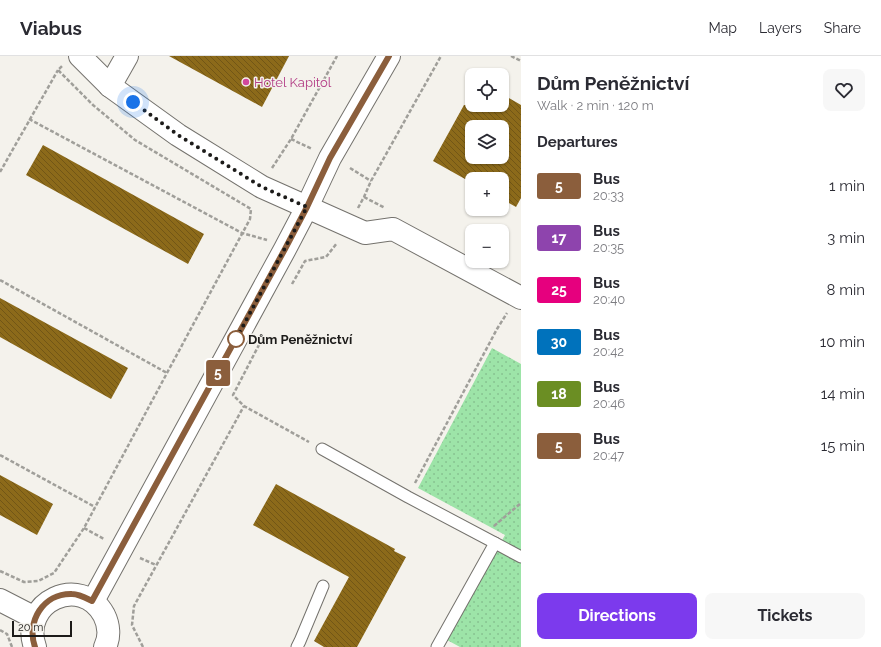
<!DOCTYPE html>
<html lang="en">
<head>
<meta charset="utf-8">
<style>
  body { margin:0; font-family:Raleway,sans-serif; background:#f7f7f7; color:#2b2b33; height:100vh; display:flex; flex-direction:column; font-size:15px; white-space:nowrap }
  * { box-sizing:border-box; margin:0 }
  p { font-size:13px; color:#7c7c81 }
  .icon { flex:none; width:22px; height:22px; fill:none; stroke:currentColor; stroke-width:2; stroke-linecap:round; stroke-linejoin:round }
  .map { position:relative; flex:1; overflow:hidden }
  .side { display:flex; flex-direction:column; background:#fff; width:360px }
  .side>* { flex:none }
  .badge { padding:0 8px; border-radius:3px; font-size:14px; line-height:26px }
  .buttons { position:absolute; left:465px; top:12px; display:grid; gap:8px }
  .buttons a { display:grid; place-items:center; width:44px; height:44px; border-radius:8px; background:#fff; box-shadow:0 1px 3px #0004; font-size:20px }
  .scale { position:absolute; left:12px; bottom:10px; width:60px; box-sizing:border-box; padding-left:4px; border:2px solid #1c1b19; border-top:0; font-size:11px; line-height:14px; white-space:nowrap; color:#1c1b19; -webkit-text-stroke:3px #f4f2ec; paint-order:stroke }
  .you { position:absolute; width:20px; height:20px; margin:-10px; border:3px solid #fff; border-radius:50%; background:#1a73e8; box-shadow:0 0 0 6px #1a73e833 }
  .map>.badge { position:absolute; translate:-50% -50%; box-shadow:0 0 0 2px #fff }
  h2 { padding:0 16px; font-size:15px; line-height:36px }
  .round { display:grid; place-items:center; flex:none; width:42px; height:42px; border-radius:8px; background:#f7f7f7 }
  .headline { display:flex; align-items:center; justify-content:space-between; height:68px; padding:0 16px }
  h1 { font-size:19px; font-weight:700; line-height:30px }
  .primary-button { display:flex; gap:8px; margin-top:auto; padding:8px 16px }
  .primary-button a { flex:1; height:46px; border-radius:8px; background:#7c3aed; color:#fff; font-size:16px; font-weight:700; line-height:46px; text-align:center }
  .primary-button a+a { background:#f7f7f7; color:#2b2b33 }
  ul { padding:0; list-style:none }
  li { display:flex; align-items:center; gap:12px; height:52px; padding:0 16px }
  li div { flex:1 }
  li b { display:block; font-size:15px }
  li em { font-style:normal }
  li .badge { min-width:44px; font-weight:700; text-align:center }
  header { display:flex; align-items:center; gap:24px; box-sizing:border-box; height:56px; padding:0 20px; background:#fff; border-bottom:1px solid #e1e1e2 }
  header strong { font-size:19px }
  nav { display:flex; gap:22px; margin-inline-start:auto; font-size:14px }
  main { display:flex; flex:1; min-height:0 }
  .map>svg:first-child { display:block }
</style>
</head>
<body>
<header>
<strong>Viabus</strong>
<nav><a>Map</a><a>Layers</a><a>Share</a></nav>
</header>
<main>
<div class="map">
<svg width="521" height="591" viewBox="0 0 521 591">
  <defs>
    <pattern id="park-dots" width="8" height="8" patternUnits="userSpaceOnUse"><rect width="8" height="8" fill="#9de4a8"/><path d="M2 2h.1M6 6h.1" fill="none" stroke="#87c390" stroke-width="1.8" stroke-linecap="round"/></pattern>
    <pattern id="building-back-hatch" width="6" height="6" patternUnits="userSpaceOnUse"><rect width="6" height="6" fill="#8c6a1a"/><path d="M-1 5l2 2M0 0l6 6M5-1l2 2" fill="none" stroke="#725616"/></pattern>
  </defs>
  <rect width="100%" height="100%" fill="#f4f2ec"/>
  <path fill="url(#park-dots)" d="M 492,292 L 521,308 L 521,591 L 460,591 L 447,584 L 505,479 L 418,432 Z"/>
  <g fill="url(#building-back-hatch)" fill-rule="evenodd">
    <path d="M 169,0 L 289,0 L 262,51 Z"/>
    <path d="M 502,38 L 521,49 L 521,142 L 516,151 L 502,143 L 502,123 L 465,123 L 433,105 L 464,49 L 502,49 ZM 472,71 L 502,71 L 502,101 L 472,101 Z"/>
    <path d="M 43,89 L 204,178 L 188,208 L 26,119 Z"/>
    <path d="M 0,242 L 128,312 L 111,343 L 0,281 Z"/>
    <path d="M 0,419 L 53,448 L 37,479 L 0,459 Z"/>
    <path d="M 276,428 L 395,493 L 394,495 L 406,501 L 357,591 L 324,591 L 314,585 L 349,521 L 253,469 Z"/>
  </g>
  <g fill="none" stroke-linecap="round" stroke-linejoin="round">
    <defs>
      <g id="service">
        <path d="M 322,393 L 408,441 L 495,487"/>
        <path d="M 297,591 L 300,585 L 323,530"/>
        <path d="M 437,591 L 495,487 L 521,501"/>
      </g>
      <g id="minor">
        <path d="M 80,0 L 110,30 L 178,79 L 262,131 L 365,177 L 393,173 L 521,242"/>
        <path d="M 110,30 L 127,0"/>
        <path d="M 0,544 L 35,562"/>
      </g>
      <g id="tertiary">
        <path d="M 93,545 L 285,193 L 307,151 L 330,102 L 389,0"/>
        <path d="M 35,591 C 19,546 81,517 104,559 C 109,569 110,581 105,591"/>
      </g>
    </defs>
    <use href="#service" stroke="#74726d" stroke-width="13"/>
    <use href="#minor" stroke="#74726d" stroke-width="24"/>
    <use href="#tertiary" stroke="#74726d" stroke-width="24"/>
    <g stroke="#a09f9a" stroke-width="2.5" stroke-dasharray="4 2" stroke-linecap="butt">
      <path d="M 511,0 L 521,5"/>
      <path d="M 29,63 L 242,177 L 267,184"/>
      <path d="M 291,83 L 312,93"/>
      <path d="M 272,112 L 291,83 L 337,0"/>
      <path d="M 350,112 L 371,125"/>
      <path d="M 0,116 L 58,14"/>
      <path d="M 364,141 L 385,152"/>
      <path d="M 358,152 L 364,141 L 371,125 L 441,0"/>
      <path d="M 0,224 L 167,317"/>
      <path d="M 292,228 L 305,205 L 326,201 L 337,187"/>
      <path d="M 262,283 L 233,339 L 244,350 L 309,386"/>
      <path d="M 0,399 L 95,451"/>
      <path d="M 415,427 L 497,273 L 507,257"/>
      <path d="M 494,470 L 521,447"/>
      <path d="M 84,472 L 104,483"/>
      <path d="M 140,502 L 156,509"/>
      <path d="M 0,515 L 24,526 L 38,525 L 54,517 L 84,472 L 167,317 L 250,163 L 251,153 L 135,84 L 93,49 L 58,14 L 63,9"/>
      <path d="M 0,574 L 7,578 L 12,591"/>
      <path d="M 143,591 L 132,569 L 134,550 L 244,350"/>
    </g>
    <use href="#service" stroke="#fff" stroke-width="11"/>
    <use href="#minor" stroke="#fff" stroke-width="22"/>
    <use href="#tertiary" stroke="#fff" stroke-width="22"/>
  </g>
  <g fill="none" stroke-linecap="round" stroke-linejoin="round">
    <defs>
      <path id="line" d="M 35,591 C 26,566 43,537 72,538 C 79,538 86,542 92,545 L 285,193 L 307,151 L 330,102 L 389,0"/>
    </defs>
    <use href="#line" stroke="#fff" stroke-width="9"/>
    <use href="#line" stroke="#8b5e3c" stroke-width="6"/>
    <path stroke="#1c1b19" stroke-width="4" stroke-dasharray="0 7.2" d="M 133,46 L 178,79 L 262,131 L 307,151 L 236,283"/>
  </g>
  <circle fill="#d1479c" stroke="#f4f2ec" stroke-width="1.5" cx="246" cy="26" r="4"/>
  <circle fill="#fff" stroke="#8b5e3c" stroke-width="2" cx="236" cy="283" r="8"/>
  <g text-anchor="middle" stroke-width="3" stroke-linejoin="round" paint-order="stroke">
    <g font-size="13" fill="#b23c85" stroke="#f4f2ec" text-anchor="start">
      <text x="254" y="31">Hotel Kapitol</text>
    </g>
    <g font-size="13" font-weight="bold" fill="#1c1b19" stroke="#f4f2ec" text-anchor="start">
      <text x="248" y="288">Dům Peněžnictví</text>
    </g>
  </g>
</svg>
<div class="buttons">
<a><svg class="icon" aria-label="locate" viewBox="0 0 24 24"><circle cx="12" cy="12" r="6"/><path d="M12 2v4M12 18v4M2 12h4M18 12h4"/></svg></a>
<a><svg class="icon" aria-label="layers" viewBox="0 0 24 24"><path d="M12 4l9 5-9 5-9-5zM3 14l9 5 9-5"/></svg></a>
<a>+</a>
<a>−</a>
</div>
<div class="scale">20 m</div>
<div class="you" style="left:133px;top:46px"></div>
<b class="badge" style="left:218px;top:317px;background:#8b5e3c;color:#fff">5</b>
</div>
<section class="side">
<div class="headline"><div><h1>Dům Peněžnictví</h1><p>Walk · 2 min · 120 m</p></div><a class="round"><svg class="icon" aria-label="heart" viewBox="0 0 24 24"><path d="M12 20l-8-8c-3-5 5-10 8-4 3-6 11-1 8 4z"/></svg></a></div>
<h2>Departures</h2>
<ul>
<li><span class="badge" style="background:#8b5e3c;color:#fff">5</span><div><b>Bus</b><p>20:33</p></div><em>1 min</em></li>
<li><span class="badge" style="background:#8e44ad;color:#fff">17</span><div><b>Bus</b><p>20:35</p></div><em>3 min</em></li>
<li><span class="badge" style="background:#e6007e;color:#fff">25</span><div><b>Bus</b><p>20:40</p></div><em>8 min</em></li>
<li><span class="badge" style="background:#0072bc;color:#fff">30</span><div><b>Bus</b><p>20:42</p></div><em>10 min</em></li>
<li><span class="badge" style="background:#6b8e23;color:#fff">18</span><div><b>Bus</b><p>20:46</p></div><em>14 min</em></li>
<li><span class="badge" style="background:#8b5e3c;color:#fff">5</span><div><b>Bus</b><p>20:47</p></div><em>15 min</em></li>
</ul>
<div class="primary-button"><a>Directions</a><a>Tickets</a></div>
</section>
</main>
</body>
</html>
